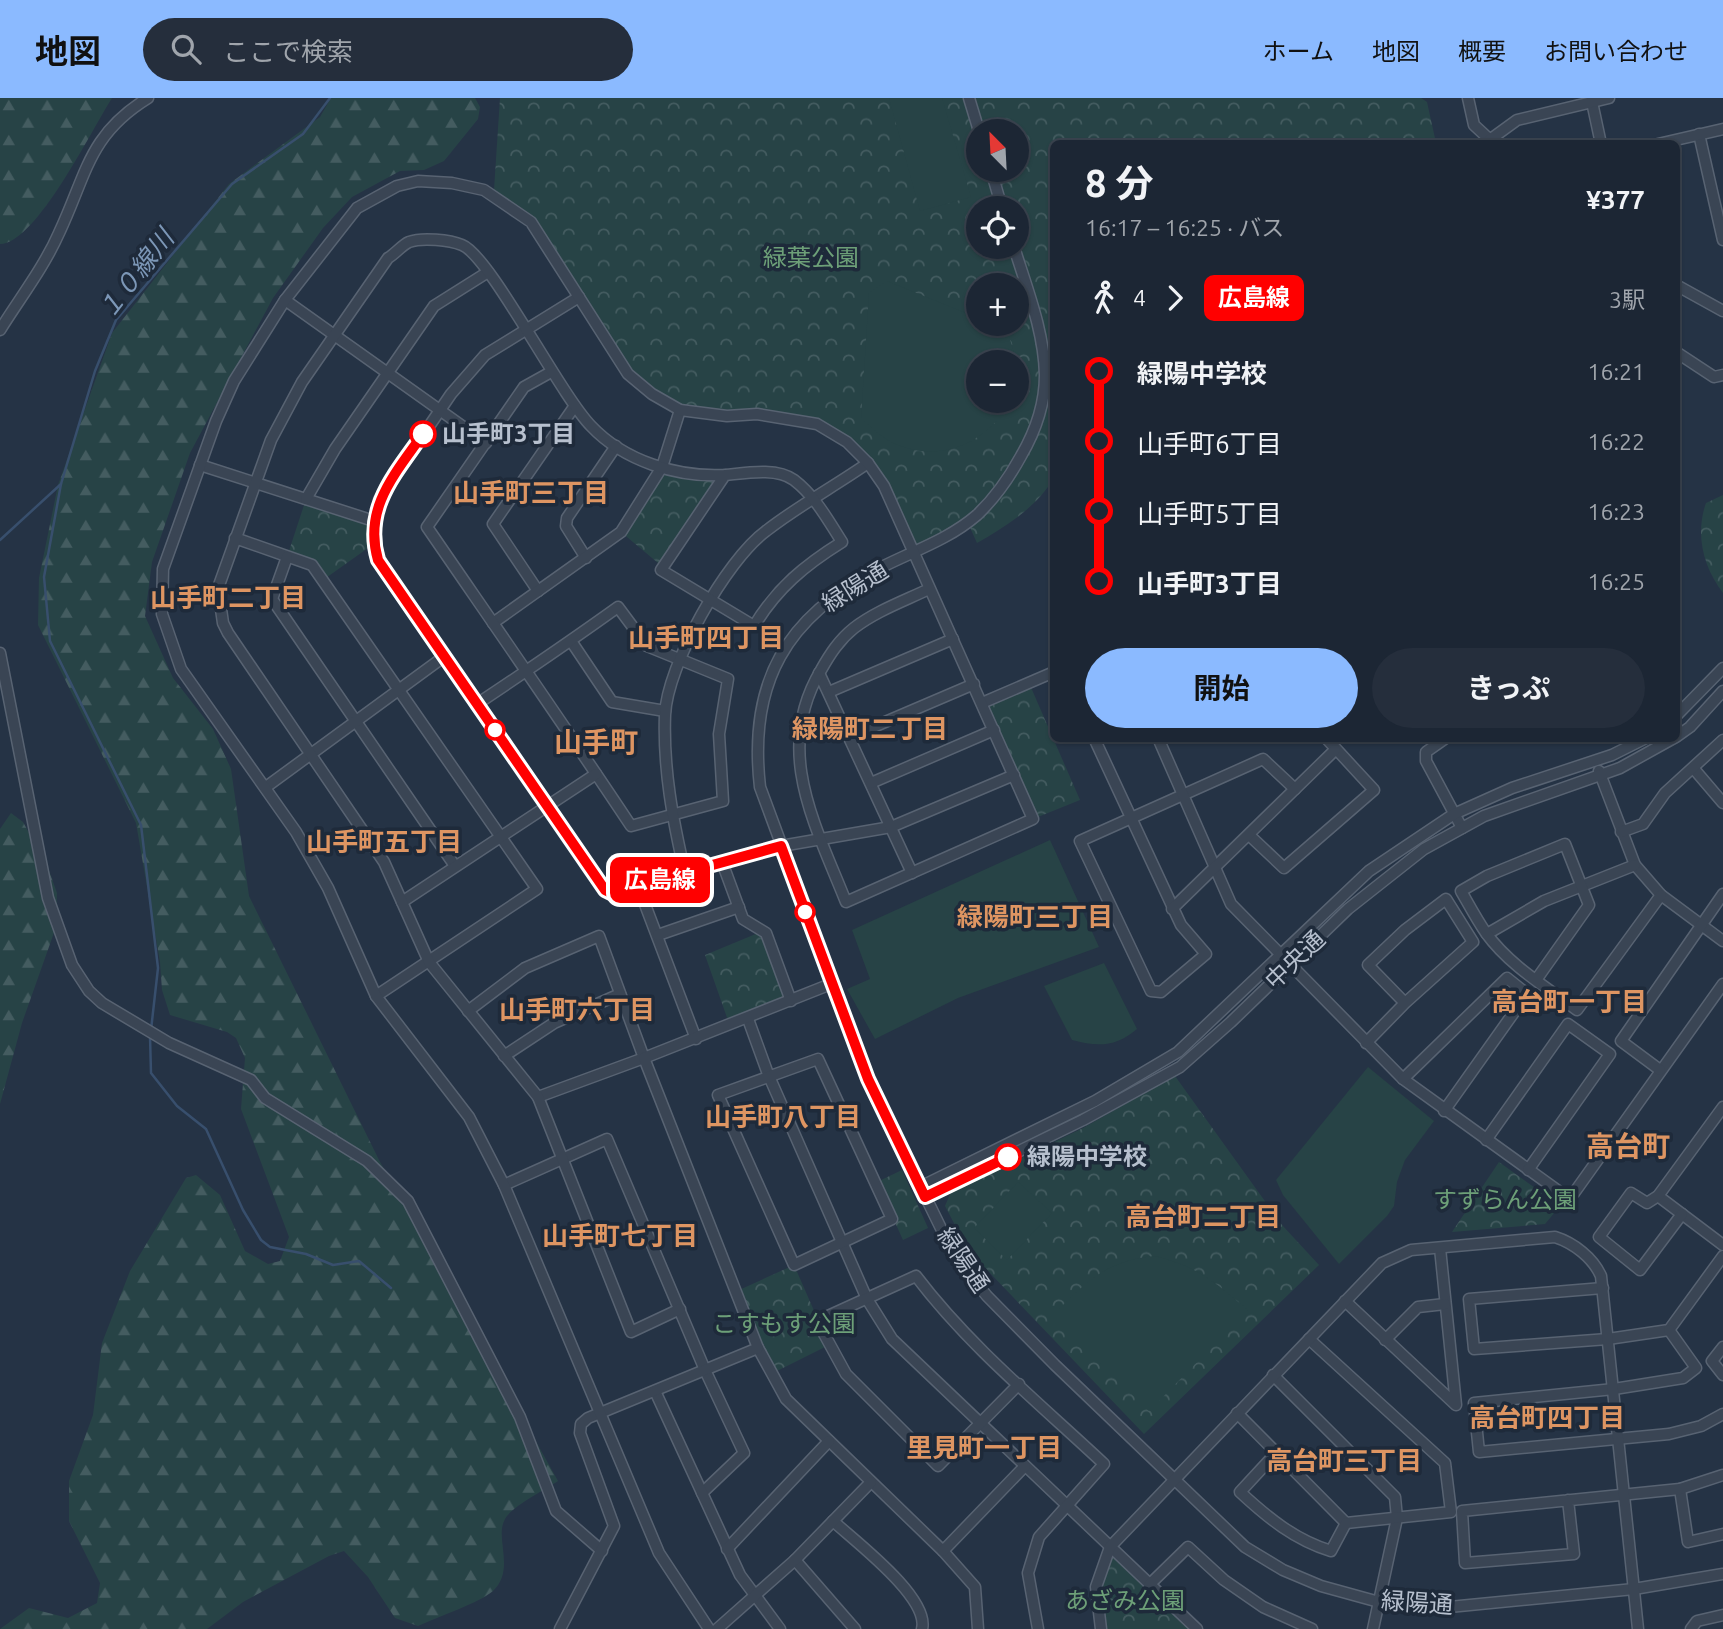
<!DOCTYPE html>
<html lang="ja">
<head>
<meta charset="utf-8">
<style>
  body { margin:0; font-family:Ubuntu,"Noto Sans JP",sans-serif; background:#252e3c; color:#f1f3f6; height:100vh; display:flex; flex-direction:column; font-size:26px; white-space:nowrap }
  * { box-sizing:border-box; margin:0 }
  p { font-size:23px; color:#a0a5ac }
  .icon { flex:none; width:38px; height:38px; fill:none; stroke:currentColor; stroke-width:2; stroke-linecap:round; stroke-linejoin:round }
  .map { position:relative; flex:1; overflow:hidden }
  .sheet { position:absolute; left:1050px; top:42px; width:630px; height:602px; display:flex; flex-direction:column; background:#1c2634; border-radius:10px; box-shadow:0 2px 5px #0004,0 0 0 2px #3a434f }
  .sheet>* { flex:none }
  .badge { padding:0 14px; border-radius:10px; font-size:24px; line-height:46px }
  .needle { width:46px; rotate:336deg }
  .controls { position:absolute; left:966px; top:21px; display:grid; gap:14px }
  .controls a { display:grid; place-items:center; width:63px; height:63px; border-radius:50%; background:#1c2634; box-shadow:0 2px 5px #0004,0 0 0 2px #3a434f; font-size:35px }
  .map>.badge { position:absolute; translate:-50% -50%; box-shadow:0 0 0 4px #fff }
  .legs { display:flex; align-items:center; gap:10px; height:77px; padding:0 35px; font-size:23px }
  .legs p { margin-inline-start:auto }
  .headline { display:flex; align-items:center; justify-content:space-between; height:119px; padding:0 35px }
  h1 { font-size:38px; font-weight:700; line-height:52px }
  .cta { display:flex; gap:14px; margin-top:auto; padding:14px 35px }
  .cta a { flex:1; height:80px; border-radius:42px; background:#8bbaff; color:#111; font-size:28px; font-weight:700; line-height:80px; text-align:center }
  .cta a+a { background:#252e3c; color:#f1f3f6 }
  ul { padding:0 35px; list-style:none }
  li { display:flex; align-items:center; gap:24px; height:70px; font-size:26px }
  li i { display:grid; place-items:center; width:10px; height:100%; margin:0 9px; background:currentColor }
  li i::after { content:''; width:18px; height:18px; margin:-9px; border:5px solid; border-radius:50%; background:#1c2634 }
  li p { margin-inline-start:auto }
  li:first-child i { background:linear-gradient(#0000 50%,currentColor 0) }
  li:last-child i { background:linear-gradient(currentColor 50%,#0000 0) }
  header { display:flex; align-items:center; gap:42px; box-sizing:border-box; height:98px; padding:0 35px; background:#8bbaff; color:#111 }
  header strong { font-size:33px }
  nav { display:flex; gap:38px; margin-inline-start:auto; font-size:24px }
  .search { width:490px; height:63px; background:#252e3c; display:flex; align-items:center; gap:18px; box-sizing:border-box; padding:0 24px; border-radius:38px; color:#a0a5ac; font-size:26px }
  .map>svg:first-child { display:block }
</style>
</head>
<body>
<header>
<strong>地図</strong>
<div class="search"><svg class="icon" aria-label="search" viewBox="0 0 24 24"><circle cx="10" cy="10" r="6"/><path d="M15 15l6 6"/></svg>ここで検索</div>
<nav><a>ホーム</a><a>地図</a><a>概要</a><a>お問い合わせ</a></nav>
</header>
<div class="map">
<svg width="1723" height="1531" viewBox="0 0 1723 1531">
  <defs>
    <pattern id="forest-firs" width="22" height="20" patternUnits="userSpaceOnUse" patternTransform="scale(1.75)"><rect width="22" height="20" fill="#274346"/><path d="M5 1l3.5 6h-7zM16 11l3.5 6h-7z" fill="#445c60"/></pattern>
    <pattern id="park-crowns" width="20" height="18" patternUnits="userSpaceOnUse" patternTransform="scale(1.75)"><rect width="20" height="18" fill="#274346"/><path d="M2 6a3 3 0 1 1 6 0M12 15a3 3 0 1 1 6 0" fill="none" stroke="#445c60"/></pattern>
  </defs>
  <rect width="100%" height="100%" fill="#253345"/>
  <g fill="url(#forest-firs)">
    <path d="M 0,0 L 112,0 C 92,31 36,146 0,146 Z"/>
    <path d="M 331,0 L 475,0 L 480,9 L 478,21 L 444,63 L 424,72 L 400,73 L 352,99 L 323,130 L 273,200 L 190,355 L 152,464 L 145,518 L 173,580 L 213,631 L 231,671 L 249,798 L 379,1062 L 558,1383 C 546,1391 511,1409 505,1421 C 494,1440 516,1471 493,1493 C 481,1504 435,1520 418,1528 L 395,1520 L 368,1479 L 344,1453 L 329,1458 L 243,1504 L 207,1531 L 0,1531 L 29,1510 L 68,1520 L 97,1505 L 100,1485 L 69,1423 L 69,1383 L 93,1317 L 102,1245 L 130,1173 L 186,1080 L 196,1077 L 220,1097 L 245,1153 L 268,1166 L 280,1163 L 289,1139 L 241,1011 L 245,960 L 236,940 L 227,934 L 170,917 L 162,892 L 160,864 L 136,725 L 38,527 L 39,480 L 58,387 L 112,235 L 229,86 L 320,19 Z"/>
    <path d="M 11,715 L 23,724 L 47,767 L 57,795 L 56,829 L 22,925 L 0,1006 L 0,731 Z"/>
  </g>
  <g fill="url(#park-crowns)" fill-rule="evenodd">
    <path d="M 500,0 L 1421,0 L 1427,4 L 1436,45 L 1054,46 L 1053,381 C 1036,410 1006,428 977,445 L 968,425 L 914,455 L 868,365 L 817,326 L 680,312 L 628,276 L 531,125 L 494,92 ZM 978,33 L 1017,33 L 1017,72 L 978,72 ZM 978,110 L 1017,110 L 1017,149 L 978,149 ZM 978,187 L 1017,187 L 1017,226 L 978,226 ZM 978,264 L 1017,264 L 1017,303 L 978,303 Z"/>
    <path d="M 662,369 L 721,381 L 661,472 L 658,465 L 621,434 Z"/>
    <path d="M 1723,397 L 1723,495 C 1703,469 1695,436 1706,405 Z"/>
    <path d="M 306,401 L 374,423 L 368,450 L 323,482 L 312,467 L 287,459 Z"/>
    <path d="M 1029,585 L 1080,702 L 1033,721 L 982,605 Z"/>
    <path d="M 763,833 L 791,903 L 730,928 L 705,857 Z"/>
    <path d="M 1175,978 L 1282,1127 L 1319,1167 L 1144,1336 L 968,1152 L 945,1108 L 951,1094 L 1083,1030 Z"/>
    <path d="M 1499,1064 L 1560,1108 L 1545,1126 L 1452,1134 Z"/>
    <path d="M 902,1072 L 928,1130 L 903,1142 L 877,1084 Z"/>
    <path d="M 794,1167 L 829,1247 L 771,1276 L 737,1193 Z"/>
    <path d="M 1110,1449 L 1190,1531 L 1101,1531 L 1096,1489 Z"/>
  </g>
  <g fill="#274346">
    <path d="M 889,0 L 942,0 L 971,99 L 920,113 Z"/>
    <path d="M 887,183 L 978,220 L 978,226 L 991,226 L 1007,232 L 1017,264 L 978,264 L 978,303 L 1011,303 C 986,346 939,367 891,344 C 880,338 871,328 861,321 L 869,195 Z"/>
    <path d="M 1050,742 L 1099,849 L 958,900 L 875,941 L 847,891 L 870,881 L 852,832 Z"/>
    <path d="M 1104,865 L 1137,931 C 1116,949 1098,949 1072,942 L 1044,888 Z"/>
    <path d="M 1368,969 L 1434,1023 L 1405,1062 L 1397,1084 L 1394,1108 L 1387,1118 L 1339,1166 L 1283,1097 L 1276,1082 Z"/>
    <path d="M 1018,1084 L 1052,1115 L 1007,1162 L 974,1130 Z"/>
    <path d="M 1154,1158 C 1197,1168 1215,1184 1248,1212 L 1149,1313 L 1052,1218 C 1085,1185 1105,1163 1154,1158 Z"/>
  </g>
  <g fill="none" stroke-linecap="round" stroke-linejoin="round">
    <g stroke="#384f6d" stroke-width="2.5">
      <path d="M 61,386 L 44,479 L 50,543 L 141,727 L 158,870 L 151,932"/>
      <path d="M 0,442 L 61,386 L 95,273 L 116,222 L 232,86 L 303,36 L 330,0"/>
      <path d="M 150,938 L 151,975 L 177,1008 L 206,1031 L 243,1112 L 261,1142 L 270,1149 L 306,1156 L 333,1167 L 359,1163 L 391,1190"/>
    </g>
    <defs>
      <g id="minor">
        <path d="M 969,0 L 979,33"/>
        <path d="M 1468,0 L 1474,27 L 1488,40"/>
        <path d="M 1592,4 L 1601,46"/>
        <path d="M 1699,36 L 1723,142"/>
        <path d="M 1484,46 L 1517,22 L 1609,0"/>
        <path d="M 1658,46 L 1723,31"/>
        <path d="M 991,72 L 1002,110"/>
        <path d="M 1014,149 C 1027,191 1044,233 1045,277 C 1045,305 1035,334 1021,358 C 1009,380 996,399 977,417 C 948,442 913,453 880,470 C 786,519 748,584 760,689 L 868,981 L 955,1159 L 987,1198 L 1055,1267 L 1245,1449 L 1283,1472 L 1321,1488 L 1379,1504 L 1439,1510 L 1634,1491 L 1723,1476"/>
        <path d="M 1676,187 L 1723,213"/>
        <path d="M 579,199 L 485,257 L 451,296 L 379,402 L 374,446 L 385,474 L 605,792 L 611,795 L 781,748 L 891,729 L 1014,677"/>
        <path d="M 285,202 L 486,345"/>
        <path d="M 0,232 C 20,200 44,169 59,135 C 87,76 88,37 148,0"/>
        <path d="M 1676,254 L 1714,279 L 1723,277"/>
        <path d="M 200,367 L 374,423"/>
        <path d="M 306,401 L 335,351 L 434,208 L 488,174"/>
        <path d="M 235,440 L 312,467 L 537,791 L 376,898"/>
        <path d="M 287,459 L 272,501 L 455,768"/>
        <path d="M 586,460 L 566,428 L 567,420 L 616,348"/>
        <path d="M 538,493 L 493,426 L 574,309"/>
        <path d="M 493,525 L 621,434 L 662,369 L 680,312"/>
        <path d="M 571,543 L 612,604 L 665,613"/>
        <path d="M 0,555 L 48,800 L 72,867 L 89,893 L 102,905 L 169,945 L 251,982 L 265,1000 L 367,1063 L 408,1103 L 520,1319 L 556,1413 L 602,1453"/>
        <path d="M 819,575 L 912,775"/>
        <path d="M 829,594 L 953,541"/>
        <path d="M 982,605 L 1054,574"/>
        <path d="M 477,606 C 525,574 572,542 618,509 L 647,548 L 728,581 L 719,636 L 723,703 L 631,728 C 564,627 495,528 427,429 L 524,289 L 551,274"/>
        <path d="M 1676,618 L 1723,570"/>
        <path d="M 850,639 L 974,586"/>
        <path d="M 1676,639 L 1690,629 L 1723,593"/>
        <path d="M 1094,640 L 1181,827 L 1206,856 L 1161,894 L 1151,893 L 1080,743 C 1141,716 1202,688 1263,661 L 1295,691"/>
        <path d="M 1158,640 L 1231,806 L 1403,981 L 1564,1097 L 1574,1095 L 1723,886"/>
        <path d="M 1446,640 L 1426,654 L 1426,663 L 1462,730"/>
        <path d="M 1694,671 L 1723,705"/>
        <path d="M 1599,673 L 1635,767 L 1661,797 L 1723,843"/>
        <path d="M 871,685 L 994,632"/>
        <path d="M 266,689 L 445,558"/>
        <path d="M 1621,734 L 1643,726 L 1665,695 L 1723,642"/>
        <path d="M 1249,737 L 1284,770 L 1374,692 L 1326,640"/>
        <path d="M 722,764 L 743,821 L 766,835 L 791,903"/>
        <path d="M 685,775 C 673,723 663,671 665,617 C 667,567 726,462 766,433 C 798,408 835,388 868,365"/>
        <path d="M 638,788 L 696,941"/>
        <path d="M 402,804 L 596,676"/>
        <path d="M 1172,811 L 1335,652"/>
        <path d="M 1487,836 L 1544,803 L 1635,767"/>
        <path d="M 658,837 L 739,809"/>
        <path d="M 1536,882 L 1589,807 L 1565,746 L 1487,778 L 1461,793 C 1469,807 1477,822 1486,835 C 1509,867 1546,889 1577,912 L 1661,797"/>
        <path d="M 468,913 L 525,870 L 599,838 L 644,960 L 538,999"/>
        <path d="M 748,921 L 768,976 L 867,1201 L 892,1241 L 1197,1531"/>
        <path d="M 1366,945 L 1405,905 L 1473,844 L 1446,801 L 1405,832 L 1368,867 L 1405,905"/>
        <path d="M 504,958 L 554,925 L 620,896"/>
        <path d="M 818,961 L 892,1121 L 794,1167 L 718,997 Z"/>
        <path d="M 1660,972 L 1621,943 L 1723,796"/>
        <path d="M 1403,981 L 1507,880 L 1527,896 L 1444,1013"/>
        <path d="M 1486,1042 L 1568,926 L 1610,956 L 1528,1072"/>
        <path d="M 504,1087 L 607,1041 L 705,1272 L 744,1355 L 702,1395"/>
        <path d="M 920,1089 L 1095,1003 L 1178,954 L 1369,773 L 1454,716 L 1512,690 L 1612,657 L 1646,640"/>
        <path d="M 1658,1098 L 1723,1147"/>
        <path d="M 925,1099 L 1083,1022 L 1180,969 L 1231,924 L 1348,811 L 1424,751 L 1484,718 L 1620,670 L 1674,640"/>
        <path d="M 1682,1116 L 1640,1172 L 1599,1139 L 1631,1095 L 1647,1105 L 1658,1098 L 1723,1009"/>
        <path d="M 1603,1190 L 1469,1201 L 1474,1251 L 1608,1241 L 1669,1232 L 1723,1158"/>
        <path d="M 1345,1203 L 1456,1307 L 1440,1150"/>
        <path d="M 680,1211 L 631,1234 L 538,999 L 429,864 L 384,764 L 228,535 L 223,525 L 218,490 L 271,342 L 302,284 L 388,160 C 395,156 402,147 409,144 C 422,139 450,142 462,147 C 490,158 559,295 591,328 C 624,363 678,380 726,377 C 745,375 777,369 794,382 C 815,398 828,422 842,444 C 805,467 777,490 754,528 L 661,472 L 725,377"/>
        <path d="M 1669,1232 L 1696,1270 L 1683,1280 L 1614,1291 L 1474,1305 L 1479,1354 L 1669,1336 L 1701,1328 L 1723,1316"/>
        <path d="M 1385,1242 L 1418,1209 L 1445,1206"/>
        <path d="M 1723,1249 L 1712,1263 L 1723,1277"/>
        <path d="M 758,1250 L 786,1301 L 943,1453 L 975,1489 L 978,1531"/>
        <path d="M 1273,1277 L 1395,1399 L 1397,1420 L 1373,1531"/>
        <path d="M 1019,1286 L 938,1368 L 846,1276 L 817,1223 L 916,1178 C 969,1248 1040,1306 1104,1366 L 1039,1439 L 1028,1475 L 1038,1531"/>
        <path d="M 655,1293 L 740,1477 L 780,1531"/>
        <path d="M 1237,1315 L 1346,1425 L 1451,1414 L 1445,1365 L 1309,1241"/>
        <path d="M 1276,1355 L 1240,1394 C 1268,1420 1295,1442 1331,1453 L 1346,1425"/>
        <path d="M 1680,1391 L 1688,1444 L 1723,1436"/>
        <path d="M 1568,1402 L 1574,1456 L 1465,1465 L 1462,1413 L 1680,1391 L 1723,1377"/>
        <path d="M 833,1423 C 856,1444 930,1500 922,1531"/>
        <path d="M 727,1451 L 829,1343"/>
        <path d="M 943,1453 L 1025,1368"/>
        <path d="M 795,1462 L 855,1531"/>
        <path d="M 1149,1487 L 1188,1449 L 1224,1482 L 1263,1509 L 1312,1531"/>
        <path d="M 560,1531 L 614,1428 L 580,1335 L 581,1326 L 588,1320 L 758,1250 L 644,960 L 831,886"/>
        <path d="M 709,1531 L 659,1455 L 504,1087 L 469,1019 L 376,898 L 328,790 L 296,734 L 181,571 L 162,516 L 163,471 L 216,323 L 234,283 L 285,202 L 357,110 L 397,88 L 418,83 L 452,85 L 484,92 L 531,124 L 628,276 L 652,296 L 680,312 L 727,318 L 757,316 L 817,326 L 847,344 L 868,365 L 884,388 L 1033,721 L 846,804 C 815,726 773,652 821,572 C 830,556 839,542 854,530 C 876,513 904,503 929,491"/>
        <path d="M 717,1531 L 795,1462 L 871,1384"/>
        <path d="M 1101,1531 L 1096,1489 L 1110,1449 L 1382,1165 L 1411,1152 L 1555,1139 C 1574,1145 1593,1160 1601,1178 L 1638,1531"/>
        <path d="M 1691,1531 L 1697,1523 L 1723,1517"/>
      </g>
    </defs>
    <use href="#minor" stroke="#586372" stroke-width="13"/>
    <use href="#minor" stroke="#3a4554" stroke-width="10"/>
  </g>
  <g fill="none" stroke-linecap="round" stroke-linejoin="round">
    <defs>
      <path id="line-1" d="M 423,336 C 395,376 363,410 378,462 L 605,792 L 611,795 L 781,748 L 868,981 L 925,1099 L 1008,1059"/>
    </defs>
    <use href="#line-1" stroke="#fff" stroke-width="16"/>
    <use href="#line-1" stroke="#f00" stroke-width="10"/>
  </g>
  <g fill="#fff" stroke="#f00" stroke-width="3.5">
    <circle cx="423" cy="336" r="12"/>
    <circle cx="495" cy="632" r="9"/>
    <circle cx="805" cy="814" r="9"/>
    <circle cx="1008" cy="1059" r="12"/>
  </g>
  <g text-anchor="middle" stroke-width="7" stroke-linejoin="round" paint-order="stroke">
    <g font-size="24" fill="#6da078" stroke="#1e2a3a">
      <text x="811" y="168">緑葉公園</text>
      <text x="1505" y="1110">すずらん公園</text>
      <text x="784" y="1234">こすもす公園</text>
      <text x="1125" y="1511">あざみ公園</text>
    </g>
    <g font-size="24" font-weight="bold" fill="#b7c0ce" stroke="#1e2a3a" text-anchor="start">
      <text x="442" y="344">山手町3丁目</text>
      <text x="1027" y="1067">緑陽中学校</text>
    </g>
    <g font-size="24" fill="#b7c0ce" stroke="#1e2a3a">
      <text transform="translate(855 489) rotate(-32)" y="8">緑陽通</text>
      <text transform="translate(1295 862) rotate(-44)" y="8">中央通</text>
      <text transform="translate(963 1162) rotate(56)" y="8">緑陽通</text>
      <text transform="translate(1417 1505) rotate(4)" y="8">緑陽通</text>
    </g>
    <g font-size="26" font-style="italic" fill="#7c97b7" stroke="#1e2a3a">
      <text transform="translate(136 176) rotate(-52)" y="9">１０線川</text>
    </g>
    <g font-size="26" font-weight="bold" fill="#de9562" stroke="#1e2a3a">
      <text x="531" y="404">山手町三丁目</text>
      <text x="228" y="509">山手町二丁目</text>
      <text x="706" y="549">山手町四丁目</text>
      <text x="870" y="640">緑陽町二丁目</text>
      <text x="384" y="753">山手町五丁目</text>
      <text x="1035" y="828">緑陽町三丁目</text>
      <text x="1569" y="913">高台町一丁目</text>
      <text x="577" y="921">山手町六丁目</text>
      <text x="783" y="1028">山手町八丁目</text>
      <text x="1203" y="1128">高台町二丁目</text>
      <text x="620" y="1147">山手町七丁目</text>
      <text x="1547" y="1329">高台町四丁目</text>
      <text x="984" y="1359">里見町一丁目</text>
      <text x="1344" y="1372">高台町三丁目</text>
    </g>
    <g font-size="28" font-weight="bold" fill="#de9562" stroke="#1e2a3a">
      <text x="596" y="654">山手町</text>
      <text x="1628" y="1058">高台町</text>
    </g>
  </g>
</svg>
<div class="controls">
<a><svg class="needle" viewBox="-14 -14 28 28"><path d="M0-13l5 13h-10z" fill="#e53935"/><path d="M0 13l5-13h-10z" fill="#a0a5ac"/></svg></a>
<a><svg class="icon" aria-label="locate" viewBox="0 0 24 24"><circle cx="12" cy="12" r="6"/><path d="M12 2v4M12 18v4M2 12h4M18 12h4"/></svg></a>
<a>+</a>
<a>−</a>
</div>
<b class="badge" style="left:660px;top:782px;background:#f00;color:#fff">広島線</b>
<section class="sheet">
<div class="headline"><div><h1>8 分</h1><p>16:17 – 16:25 · バス</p></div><b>¥377</b></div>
<div class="legs"><svg class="icon" aria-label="walk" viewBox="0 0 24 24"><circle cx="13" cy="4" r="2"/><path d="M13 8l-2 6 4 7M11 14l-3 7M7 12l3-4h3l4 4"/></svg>4<svg class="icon" aria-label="forward" viewBox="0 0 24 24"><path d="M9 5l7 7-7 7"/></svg><b class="badge" style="background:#f00;color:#fff">広島線</b><p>3駅</p></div>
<ul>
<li><i style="color:#f00"></i><b>緑陽中学校</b><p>16:21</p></li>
<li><i style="color:#f00"></i><span>山手町6丁目</span><p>16:22</p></li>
<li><i style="color:#f00"></i><span>山手町5丁目</span><p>16:23</p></li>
<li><i style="color:#f00"></i><b>山手町3丁目</b><p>16:25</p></li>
</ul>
<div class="cta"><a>開始</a><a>きっぷ</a></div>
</section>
</div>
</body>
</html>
